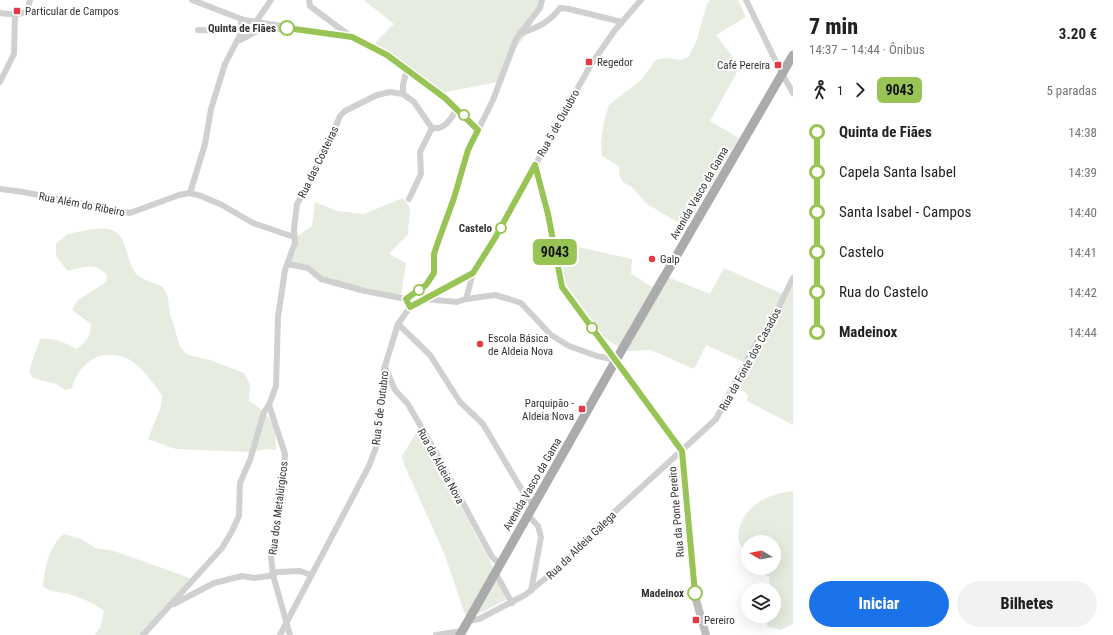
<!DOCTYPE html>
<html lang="pt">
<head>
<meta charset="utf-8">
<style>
  body { margin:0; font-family:"Roboto Condensed",sans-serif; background:#f2f2f2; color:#222; height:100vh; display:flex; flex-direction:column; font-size:15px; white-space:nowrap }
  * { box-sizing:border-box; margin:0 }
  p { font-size:13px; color:#767676 }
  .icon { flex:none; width:22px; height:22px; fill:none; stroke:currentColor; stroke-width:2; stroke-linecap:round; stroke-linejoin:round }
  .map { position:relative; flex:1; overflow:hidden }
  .drawer { display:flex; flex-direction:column; background:#fff; width:320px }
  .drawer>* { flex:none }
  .badge { padding:0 8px; border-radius:6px; font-size:14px; line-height:26px }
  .needle { width:26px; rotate:279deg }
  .tools { position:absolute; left:741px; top:535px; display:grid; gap:8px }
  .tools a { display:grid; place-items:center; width:40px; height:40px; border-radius:50%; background:#fff; box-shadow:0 4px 16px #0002; font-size:20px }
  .map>.badge { position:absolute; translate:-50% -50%; box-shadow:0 0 0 2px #fff }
  .legs { display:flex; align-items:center; gap:6px; height:44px; padding:0 16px; font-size:13px }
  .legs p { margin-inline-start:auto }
  .headline { display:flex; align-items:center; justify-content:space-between; height:68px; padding:0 16px }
  h1 { font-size:22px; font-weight:800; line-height:30px }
  .cta { display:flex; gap:8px; margin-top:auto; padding:8px 16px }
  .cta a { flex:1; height:46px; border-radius:24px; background:#1a73e8; color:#fff; font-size:16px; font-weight:800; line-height:46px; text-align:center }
  .cta a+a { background:#f2f2f2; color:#222 }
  ul { padding:0 16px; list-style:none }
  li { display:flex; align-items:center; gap:14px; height:40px; font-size:15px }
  li i { display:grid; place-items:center; width:6px; height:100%; margin:0 5px; background:currentColor }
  li i::after { content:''; width:10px; height:10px; margin:-5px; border:3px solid; border-radius:50%; background:#fff }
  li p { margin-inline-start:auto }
  li:first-child i { background:linear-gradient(#0000 50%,currentColor 0) }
  li:last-child i { background:linear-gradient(currentColor 50%,#0000 0) }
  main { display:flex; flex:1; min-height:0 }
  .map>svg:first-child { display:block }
</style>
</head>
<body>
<main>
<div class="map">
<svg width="793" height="635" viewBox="0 0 793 635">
  <rect width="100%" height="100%" fill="#fff"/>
  <g fill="#e6ecdf">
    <path d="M 364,0 L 540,0 L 529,32 L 517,46 L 503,81 L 440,93 L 431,91 L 419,79 L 376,49 L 376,42 L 394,24 Z"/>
    <path d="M 710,0 L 738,0 L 746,17 L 716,35 L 739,65 L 738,70 L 710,121 L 739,138 L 686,227 L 647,204 L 633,188 L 623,182 L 619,175 L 620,167 L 602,156 L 601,142 L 604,121 L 609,105 L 641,80 L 656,60 L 665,58 L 682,60 L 689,56 L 697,39 L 707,4 Z"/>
    <path d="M 403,198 L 410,208 L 408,234 L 389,254 L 406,263 L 401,296 L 340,282 L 290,265 L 297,248 L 295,238 L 312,226 L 315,202 L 337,211 L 364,214 Z"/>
    <path d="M 92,229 C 97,229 103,228 108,229 C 129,232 125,263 137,275 C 141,279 157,284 163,287 L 168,297 L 170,314 L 180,346 L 186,354 L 213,361 L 244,373 L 250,384 L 249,401 C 271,415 276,424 276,450 L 267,449 L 252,452 L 176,449 L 148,439 L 161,406 L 162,395 C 155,385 138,362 126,358 C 100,348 79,363 72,388 L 65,390 L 56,384 L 33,378 L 29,371 L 40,339 C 55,338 64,342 76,349 C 86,342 91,336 91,324 L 72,310 L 78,300 L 106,282 L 107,275 C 95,262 83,267 68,271 L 56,256 L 56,244 L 68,234 Z"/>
    <path d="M 560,243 L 632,259 L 631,274 L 652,287 L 660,274 L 710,294 L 724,268 L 787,296 L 793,286 L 793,425 L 747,401 L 748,395 L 737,386 L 748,364 L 706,345 L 694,369 L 651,350 L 626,351 L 604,338 L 567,289 L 561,259 Z"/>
    <path d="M 419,428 L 492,565 L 506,600 L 476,615 L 465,614 L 444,553 L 404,464 L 402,456 Z"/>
    <path d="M 793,491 L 793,624 L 780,630 L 767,626 L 768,616 L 774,616 L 774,590 L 770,590 L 769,576 L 755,573 L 755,568 L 774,568 L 774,542 L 748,542 L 748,553 C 727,539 744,510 761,501 C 770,495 783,492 793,491 Z"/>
    <path d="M 64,534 L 81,539 L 95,548 L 114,551 L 190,578 L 179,593 L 140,635 L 94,635 L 100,628 L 104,611 C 92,602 78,596 64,593 C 56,591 50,592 43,586 C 45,568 49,545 64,534 Z"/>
  </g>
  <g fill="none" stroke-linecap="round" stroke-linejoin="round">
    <g stroke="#d0d0d0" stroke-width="6">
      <path d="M 192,0 L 244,20 L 352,37 L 387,55 L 416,75 L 445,98 L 478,130"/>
      <path d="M 309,0 L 310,6 L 350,36"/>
      <path d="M 746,0 L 782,74 L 793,93"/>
      <path d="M 0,13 C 10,14 18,16 27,11 L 30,0"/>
      <path d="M 256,22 L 271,0"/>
      <path d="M 198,30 L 242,31"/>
      <path d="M 520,33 C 535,29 551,21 560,8 L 569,9 L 622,22"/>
      <path d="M 240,40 L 257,31 L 280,29"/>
      <path d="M 0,82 L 14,54 L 15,15"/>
      <path d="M 403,94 L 403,85 L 407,69"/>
      <path d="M 535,165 L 548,214 L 562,287 L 616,360"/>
      <path d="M 0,189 L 23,192 L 130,213 L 179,195 L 190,193 L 201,196 L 222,205 L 253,223 L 294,237"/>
      <path d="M 190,193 L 205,144 L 211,109 L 225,64 L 242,31 L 241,19"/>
      <path d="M 409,199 L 421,174 L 420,152 L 432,128"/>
      <path d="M 288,264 L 308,268 L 321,279 L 365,291 L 406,299"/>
      <path d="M 406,299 L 426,285 L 434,273 L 434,254 L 437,242 L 454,197 L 468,150 L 493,100 L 516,39 L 540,8 L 542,0"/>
      <path d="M 425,299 L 457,302 L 466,299 L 495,295 L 509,299 L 521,303 L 551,335 L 569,346 L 597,356 L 616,360"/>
      <path d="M 466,299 L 473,273"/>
      <path d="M 398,324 L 430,355 L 460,402 L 483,424 L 526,497 L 534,505"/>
      <path d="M 385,367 L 395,390 L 408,404 L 436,453 L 492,557 L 500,564"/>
      <path d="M 269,405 L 285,454 L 280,511 L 271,557 L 273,575 L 290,635"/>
      <path d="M 528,515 L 538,526 L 541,537 L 531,591"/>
      <path d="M 495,572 L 512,603"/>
      <path d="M 174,604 L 214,583 L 242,576 L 254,578 L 269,576 L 277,572 L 300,571 L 311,575"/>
      <path d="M 468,621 L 479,619 L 525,595 L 562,565 L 609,517 L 716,419 L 757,342 L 768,329 L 793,278"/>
      <path d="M 143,635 L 222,548 L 232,531 L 239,516 L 240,483 L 250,460 L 264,412 L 269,405 L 276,386 L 278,317 L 285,270 L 295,243 L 294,229 L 297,204 L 315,174 L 319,157 L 331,138 L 340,116 L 345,111 L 377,95 L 390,92 L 403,94 L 414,102 L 432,128 C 446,130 450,119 457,109"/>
      <path d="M 280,635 L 369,466 L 377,445 L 384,369 L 398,324 L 410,307 L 473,273 L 495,238 L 590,66 L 615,30 L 641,0"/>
      <path d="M 436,635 L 462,631"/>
    </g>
    <path stroke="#bdbdbd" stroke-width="8" d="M 616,360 L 682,451 L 695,596 L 706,635"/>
    <path stroke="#ababab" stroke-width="9" d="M 460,635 L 616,360 L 793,55"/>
  </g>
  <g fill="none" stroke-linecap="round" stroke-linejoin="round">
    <defs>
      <path id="line-1" d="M 287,28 L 352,37 L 387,55 L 445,98 L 478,130 L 468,150 L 454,198 L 438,242 L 434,254 L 434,273 L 426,285 L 406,299 L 410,307 L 473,273 L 495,238 L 535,165 L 548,214 L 562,287 L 682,451 L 695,593"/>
    </defs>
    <use href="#line-1" stroke="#fff" stroke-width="9"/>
    <use href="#line-1" stroke="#98c455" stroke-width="6"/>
  </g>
  <g fill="#e63946" stroke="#fff" stroke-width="1.5">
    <rect x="13" y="7" width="8" height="8" rx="2"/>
    <rect x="585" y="58" width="8" height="8" rx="2"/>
    <rect x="774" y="61" width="8" height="8" rx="2"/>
    <circle cx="652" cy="259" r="4"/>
    <circle cx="480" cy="344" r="4"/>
    <rect x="578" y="405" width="8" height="8" rx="2"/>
    <rect x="692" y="616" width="8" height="8" rx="2"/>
  </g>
  <g fill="#fff" stroke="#98c455" stroke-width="2">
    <circle cx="287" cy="28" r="7"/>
    <circle cx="464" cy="115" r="5"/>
    <circle cx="501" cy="228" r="5"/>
    <circle cx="419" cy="290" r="5"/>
    <circle cx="592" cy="328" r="5"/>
    <circle cx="695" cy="593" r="7"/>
  </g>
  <g text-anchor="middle" stroke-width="4" stroke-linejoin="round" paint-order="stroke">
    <g font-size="11" fill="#333" stroke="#fff" text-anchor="start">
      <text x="25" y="15">Particular de Campos</text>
      <text x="597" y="66">Regedor</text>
      <text x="770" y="69" text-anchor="end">Café Pereira</text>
      <text x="660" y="263">Galp</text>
      <text x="488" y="342">Escola Básica<tspan x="488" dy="13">de Aldeia Nova</tspan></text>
      <text x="574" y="407" text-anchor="end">Parquipão -<tspan x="574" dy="13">Aldeia Nova</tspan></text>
      <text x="704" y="624">Pereiro</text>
    </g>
    <g font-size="11" font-weight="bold" fill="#333" stroke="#fff" text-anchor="end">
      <text x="276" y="32">Quinta de Fiães</text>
      <text x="492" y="232">Castelo</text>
      <text x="684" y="597">Madeinox</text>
    </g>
    <g font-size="11" fill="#333" stroke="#fff">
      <text transform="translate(558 123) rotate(-61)" y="4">Rua 5 de Outubro</text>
      <text transform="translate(318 162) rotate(-64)" y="4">Rua das Costeiras</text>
      <text transform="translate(699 193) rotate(-60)" y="4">Avenida Vasco da Gama</text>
      <text transform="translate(82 204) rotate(11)" y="4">Rua Além do Ribeiro</text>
      <text transform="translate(750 359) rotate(-61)" y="4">Rua da Fonte dos Casados</text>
      <text transform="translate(380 408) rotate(-83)" y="4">Rua 5 de Outubro</text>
      <text transform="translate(441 466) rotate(61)" y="4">Rua da Aldeia Nova</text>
      <text transform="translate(532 484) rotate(-60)" y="4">Avenida Vasco da Gama</text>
      <text transform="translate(278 508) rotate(-83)" y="4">Rua dos Metalúrgicos</text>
      <text transform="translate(676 512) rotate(-95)" y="4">Rua da Ponte Pereiro</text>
      <text transform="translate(581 545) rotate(-44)" y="4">Rua da Aldeia Galega</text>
    </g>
  </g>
</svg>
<div class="tools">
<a><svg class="needle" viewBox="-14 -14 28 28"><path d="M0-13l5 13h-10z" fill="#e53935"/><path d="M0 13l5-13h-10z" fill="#767676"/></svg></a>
<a><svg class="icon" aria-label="layers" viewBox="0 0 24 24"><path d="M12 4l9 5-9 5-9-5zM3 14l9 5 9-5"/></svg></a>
</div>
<b class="badge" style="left:555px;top:252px;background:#98c455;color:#111">9043</b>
</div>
<section class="drawer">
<div class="headline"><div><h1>7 min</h1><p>14:37 – 14:44 · Ônibus</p></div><b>3.20 €</b></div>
<div class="legs"><svg class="icon" aria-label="walk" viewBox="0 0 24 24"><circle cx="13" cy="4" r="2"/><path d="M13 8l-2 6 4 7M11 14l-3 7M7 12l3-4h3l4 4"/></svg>1<svg class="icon" aria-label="forward" viewBox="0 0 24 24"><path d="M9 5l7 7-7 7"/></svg><b class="badge" style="background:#98c455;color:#111">9043</b><p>5 paradas</p></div>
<ul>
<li><i style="color:#98c455"></i><b>Quinta de Fiães</b><p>14:38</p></li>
<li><i style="color:#98c455"></i><span>Capela Santa Isabel</span><p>14:39</p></li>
<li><i style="color:#98c455"></i><span>Santa Isabel - Campos</span><p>14:40</p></li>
<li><i style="color:#98c455"></i><span>Castelo</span><p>14:41</p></li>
<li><i style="color:#98c455"></i><span>Rua do Castelo</span><p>14:42</p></li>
<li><i style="color:#98c455"></i><b>Madeinox</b><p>14:44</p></li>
</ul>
<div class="cta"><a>Iniciar</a><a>Bilhetes</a></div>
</section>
</main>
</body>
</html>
